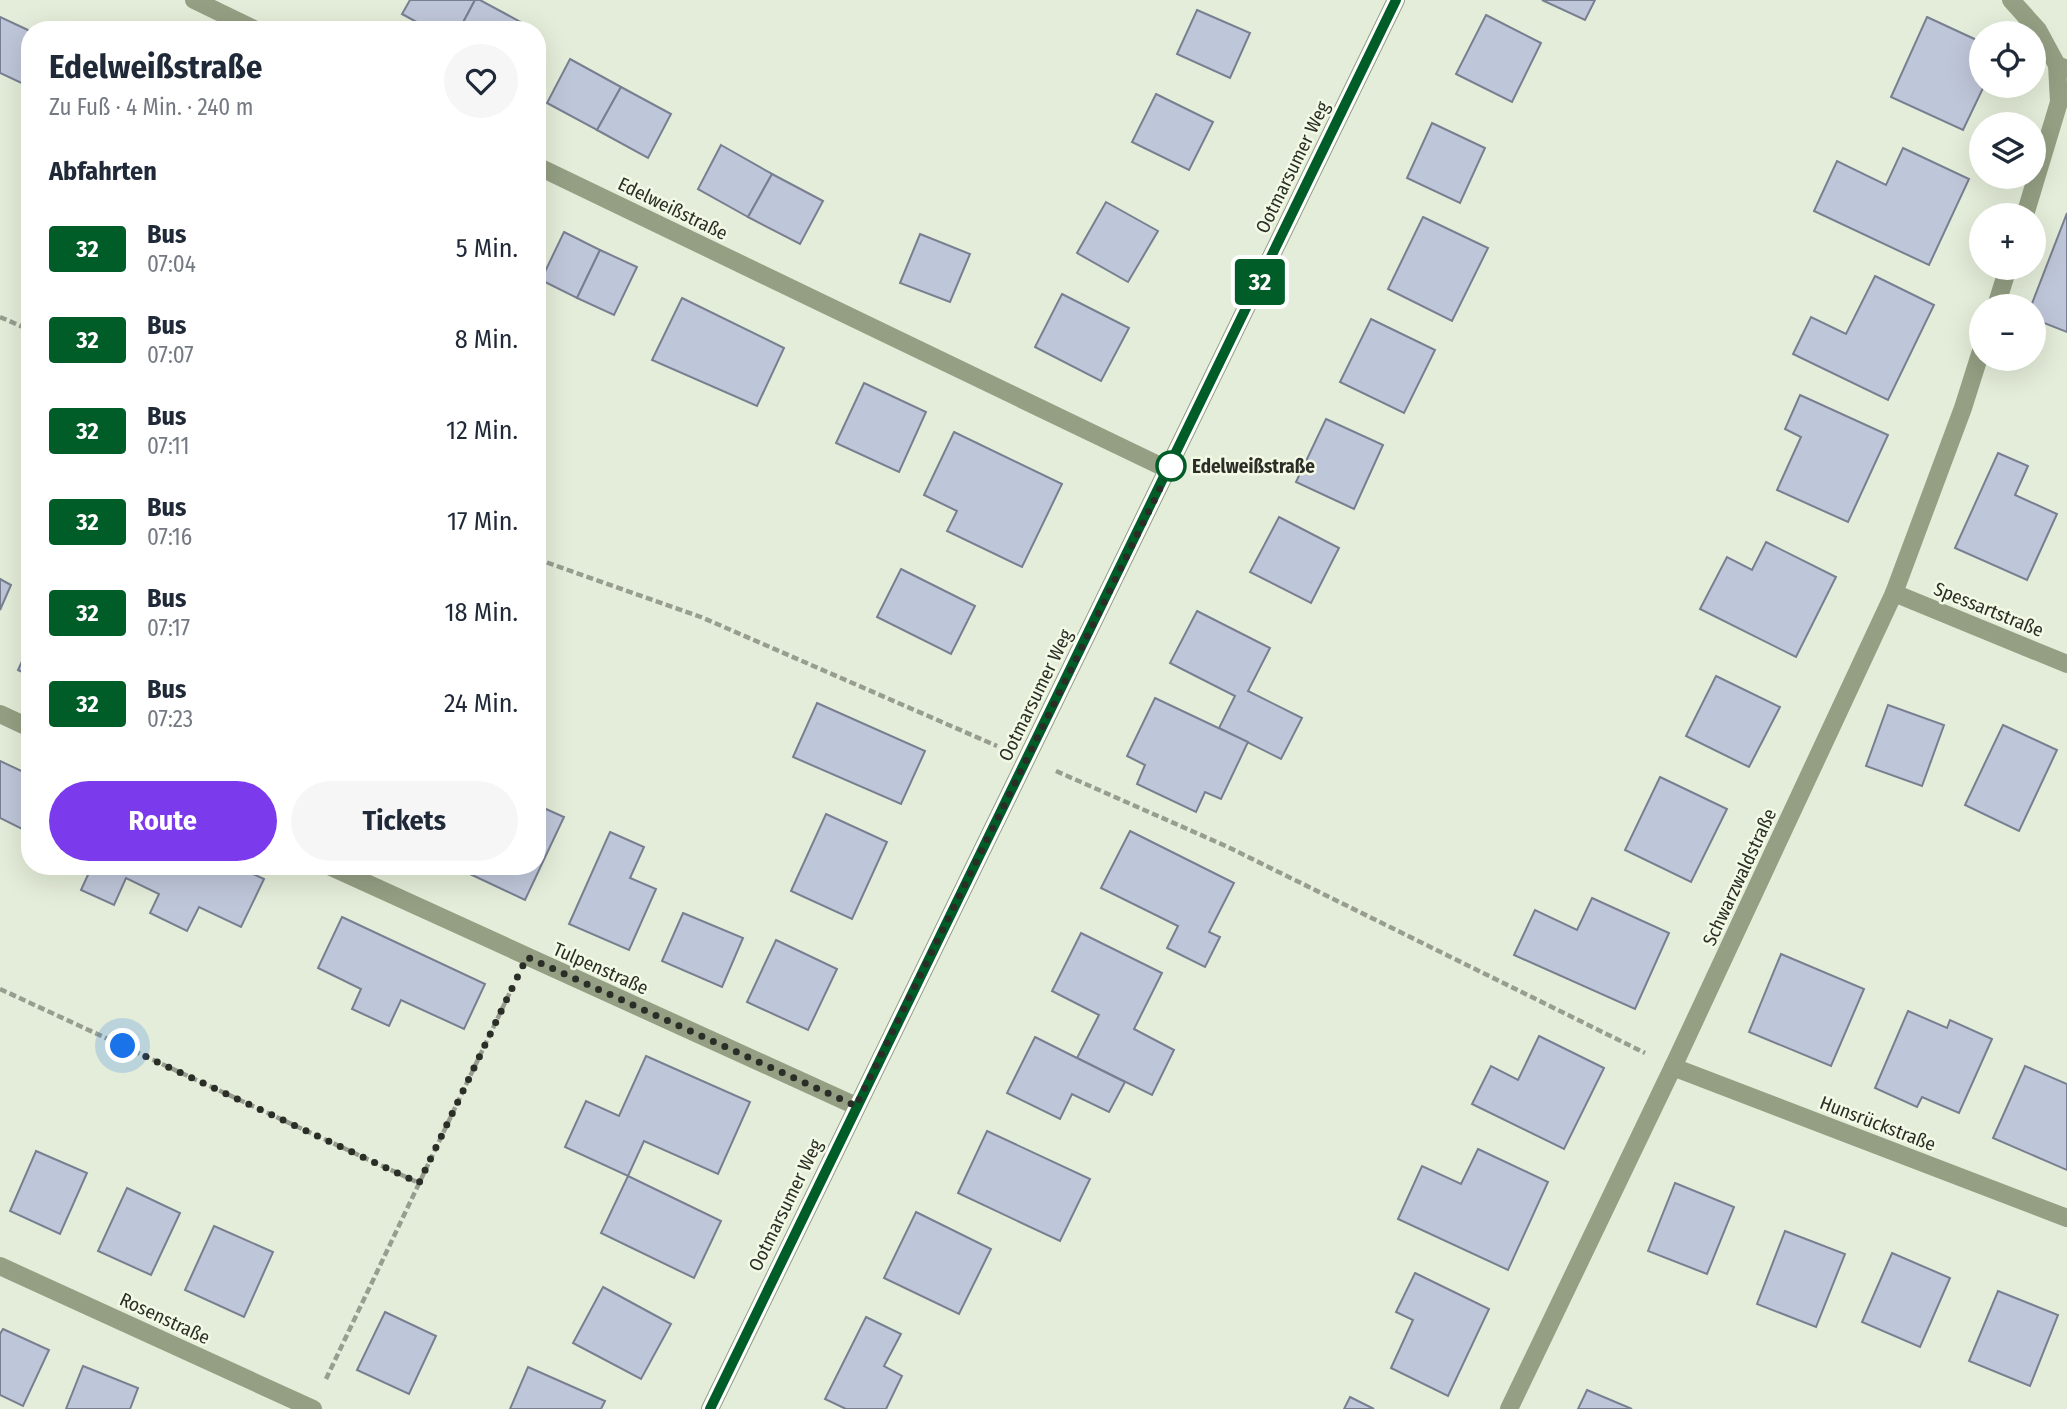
<!DOCTYPE html>
<html lang="de">
<head>
<meta charset="utf-8">
<style>
  body { margin:0; font-family:"Fira Sans Condensed",sans-serif; background:#f6f6f7; color:#1f2937; height:100vh; display:flex; flex-direction:column; font-size:26px; white-space:nowrap }
  * { box-sizing:border-box; margin:0 }
  p { font-size:23px; color:#747a83 }
  .icon { flex:none; width:38px; height:38px; fill:none; stroke:currentColor; stroke-width:2; stroke-linecap:round; stroke-linejoin:round }
  .map { position:relative; flex:1; overflow:hidden }
  .drawer { position:absolute; left:21px; top:21px; width:525px; height:854px; display:flex; flex-direction:column; background:#fff; border-radius:28px; box-shadow:0 7px 28px #0002 }
  .drawer>* { flex:none }
  .badge { padding:0 14px; border-radius:5px; font-size:24px; line-height:46px }
  .controls { position:absolute; left:1969px; top:21px; display:grid; gap:14px }
  .controls a { display:grid; place-items:center; width:77px; height:77px; border-radius:50%; background:#fff; box-shadow:0 7px 28px #0002; font-size:35px }
  .you { position:absolute; width:35px; height:35px; margin:-18px; border:5px solid #fff; border-radius:50%; background:#1a73e8; box-shadow:0 0 0 10px #1a73e833 }
  .map>.badge { position:absolute; translate:-50% -50%; box-shadow:0 0 0 4px #fff }
  h2 { padding:0 28px; font-size:26px; line-height:63px }
  .round { display:grid; place-items:center; flex:none; width:74px; height:74px; border-radius:37px; background:#f6f6f7 }
  .summary { display:flex; align-items:center; justify-content:space-between; height:119px; padding:0 28px }
  h1 { font-size:33px; font-weight:700; line-height:52px }
  .button { display:flex; gap:14px; margin-top:auto; padding:14px 28px }
  .button a { flex:1; height:80px; border-radius:42px; background:#7c3aed; color:#fff; font-size:28px; font-weight:700; line-height:80px; text-align:center }
  .button a+a { background:#f6f6f7; color:#1f2937 }
  ul { padding:0; list-style:none }
  li { display:flex; align-items:center; gap:21px; height:91px; padding:0 28px }
  li div { flex:1 }
  li b { display:block; font-size:26px }
  li em { font-style:normal }
  li .badge { min-width:77px; font-weight:700; text-align:center }
  .map>svg:first-child { display:block }
</style>
</head>
<body>
<div class="map">
<svg width="2067" height="1409" viewBox="0 0 2067 1409">
  <rect width="100%" height="100%" fill="#e4edd9"/>
  <g fill="#bec6d9" stroke="#787f90" stroke-width="2">
    <path d="M 410,0 L 475,0 L 459,30 L 431,30 L 402,14 Z"/>
    <path d="M 475,0 L 480,0 L 528,26 L 525,30 L 459,30 Z"/>
    <path d="M 1542,0 L 1595,0 L 1585,20 Z"/>
    <path d="M 1197,10 L 1250,33 L 1230,78 L 1177,54 Z"/>
    <path d="M 1486,15 L 1541,43 L 1512,102 L 1456,74 Z"/>
    <path d="M 0,17 L 30,31 L 30,87 L 0,73 Z"/>
    <path d="M 1927,17 L 1981,42 L 1981,86 L 1984,86 L 1963,130 L 1891,97 Z"/>
    <path d="M 570,59 L 621,87 L 597,130 L 547,103 Z"/>
    <path d="M 621,87 L 671,114 L 648,158 L 597,130 Z"/>
    <path d="M 1156,94 L 1213,122 L 1189,170 L 1132,142 Z"/>
    <path d="M 1432,123 L 1485,148 L 1460,203 L 1407,178 Z"/>
    <path d="M 721,145 L 772,174 L 748,217 L 698,189 Z"/>
    <path d="M 1903,148 L 1969,179 L 1929,265 L 1814,211 L 1837,161 L 1886,185 Z"/>
    <path d="M 772,174 L 823,201 L 800,244 L 748,217 Z"/>
    <path d="M 1106,202 L 1158,231 L 1128,282 L 1077,253 Z"/>
    <path d="M 2067,213 L 2067,332 L 2034,319 L 2034,306 L 2031,306 Z"/>
    <path d="M 1423,217 L 1488,248 L 1452,321 L 1388,289 Z"/>
    <path d="M 564,232 L 600,250 L 577,298 L 541,280 Z"/>
    <path d="M 920,234 L 970,254 L 950,302 L 900,283 Z"/>
    <path d="M 600,250 L 637,267 L 614,315 L 577,298 Z"/>
    <path d="M 1875,276 L 1934,305 L 1888,400 L 1793,354 L 1811,317 L 1846,334 Z"/>
    <path d="M 1062,294 L 1129,328 L 1101,381 L 1035,347 Z"/>
    <path d="M 682,298 L 784,348 L 757,406 L 652,360 Z"/>
    <path d="M 1371,319 L 1435,350 L 1404,413 L 1340,382 Z"/>
    <path d="M 864,383 L 926,412 L 899,472 L 836,443 Z"/>
    <path d="M 1800,395 L 1888,435 L 1848,522 L 1777,490 L 1801,437 L 1785,429 Z"/>
    <path d="M 1326,419 L 1383,445 L 1354,509 L 1296,482 Z"/>
    <path d="M 954,432 L 1062,484 L 1022,567 L 947,531 L 957,511 L 924,495 Z"/>
    <path d="M 1998,453 L 2028,466 L 2015,495 L 2057,514 L 2027,580 L 1955,548 Z"/>
    <path d="M 1279,517 L 1339,548 L 1311,603 L 1250,572 Z"/>
    <path d="M 1766,542 L 1836,577 L 1796,657 L 1700,609 L 1727,557 L 1752,570 Z"/>
    <path d="M 901,569 L 975,606 L 951,654 L 877,617 Z"/>
    <path d="M 0,579 L 11,585 L 0,610 Z"/>
    <path d="M 1197,611 L 1270,648 L 1248,691 L 1302,718 L 1281,759 L 1219,728 L 1235,696 L 1170,663 Z"/>
    <path d="M 30,644 L 30,676 L 18,670 Z"/>
    <path d="M 1716,676 L 1780,707 L 1749,767 L 1686,736 Z"/>
    <path d="M 1155,698 L 1248,742 L 1221,799 L 1205,792 L 1196,812 L 1137,784 L 1145,765 L 1127,756 Z"/>
    <path d="M 817,703 L 925,751 L 901,804 L 793,757 Z"/>
    <path d="M 1888,705 L 1944,725 L 1922,786 L 1866,766 Z"/>
    <path d="M 2003,725 L 2057,750 L 2019,831 L 1965,805 Z"/>
    <path d="M 0,761 L 30,775 L 30,833 L 0,818 Z"/>
    <path d="M 1660,777 L 1727,809 L 1691,882 L 1625,850 Z"/>
    <path d="M 537,805 L 564,817 L 525,900 L 453,866 L 537,866 Z"/>
    <path d="M 826,814 L 887,842 L 852,919 L 791,891 Z"/>
    <path d="M 1130,831 L 1234,883 L 1209,932 L 1220,937 L 1205,967 L 1167,948 L 1178,926 L 1101,888 Z"/>
    <path d="M 610,832 L 644,847 L 630,878 L 656,889 L 629,950 L 569,924 Z"/>
    <path d="M 92,866 L 236,866 L 264,879 L 241,927 L 199,907 L 187,931 L 150,913 L 159,894 L 126,878 L 114,905 L 81,890 Z"/>
    <path d="M 1592,898 L 1669,933 L 1635,1009 L 1514,955 L 1535,910 L 1577,930 Z"/>
    <path d="M 683,913 L 743,938 L 722,987 L 662,961 Z"/>
    <path d="M 342,917 L 485,984 L 464,1029 L 401,1000 L 389,1026 L 352,1009 L 361,989 L 318,968 Z"/>
    <path d="M 1081,933 L 1162,973 L 1134,1029 L 1174,1050 L 1152,1095 L 1077,1058 L 1099,1015 L 1052,991 Z"/>
    <path d="M 776,940 L 837,969 L 808,1030 L 747,1002 Z"/>
    <path d="M 1781,954 L 1864,989 L 1831,1066 L 1749,1032 Z"/>
    <path d="M 1908,1011 L 1947,1028 L 1950,1020 L 1992,1039 L 1959,1113 L 1922,1097 L 1917,1107 L 1875,1088 Z"/>
    <path d="M 1539,1036 L 1604,1068 L 1564,1149 L 1472,1104 L 1491,1066 L 1518,1080 Z"/>
    <path d="M 1035,1037 L 1125,1082 L 1109,1112 L 1072,1094 L 1060,1119 L 1007,1093 Z"/>
    <path d="M 646,1056 L 750,1102 L 718,1174 L 644,1141 L 628,1176 L 565,1147 L 586,1101 L 619,1116 Z"/>
    <path d="M 2025,1066 L 2067,1084 L 2067,1170 L 1993,1138 Z"/>
    <path d="M 987,1131 L 1090,1179 L 1060,1241 L 958,1193 Z"/>
    <path d="M 1478,1149 L 1548,1182 L 1508,1270 L 1398,1219 L 1422,1166 L 1461,1184 Z"/>
    <path d="M 36,1151 L 87,1173 L 60,1234 L 10,1211 Z"/>
    <path d="M 628,1176 L 721,1221 L 694,1278 L 601,1233 Z"/>
    <path d="M 1675,1183 L 1734,1207 L 1707,1274 L 1648,1251 Z"/>
    <path d="M 127,1188 L 180,1213 L 151,1275 L 98,1251 Z"/>
    <path d="M 916,1212 L 991,1249 L 959,1314 L 884,1278 Z"/>
    <path d="M 214,1226 L 273,1252 L 244,1317 L 185,1290 Z"/>
    <path d="M 1785,1231 L 1845,1254 L 1816,1327 L 1757,1304 Z"/>
    <path d="M 1892,1253 L 1950,1278 L 1920,1347 L 1862,1322 Z"/>
    <path d="M 1415,1273 L 1489,1309 L 1448,1396 L 1391,1368 L 1413,1320 L 1396,1312 Z"/>
    <path d="M 603,1287 L 671,1324 L 641,1379 L 573,1343 Z"/>
    <path d="M 1998,1291 L 2058,1315 L 2030,1386 L 1969,1361 Z"/>
    <path d="M 385,1312 L 436,1336 L 409,1394 L 357,1370 Z"/>
    <path d="M 866,1317 L 901,1334 L 884,1366 L 902,1376 L 886,1409 L 846,1409 L 825,1399 Z"/>
    <path d="M 3,1329 L 49,1350 L 23,1406 L 0,1395 L 0,1334 Z"/>
    <path d="M 83,1366 L 138,1388 L 130,1409 L 66,1409 Z"/>
    <path d="M 528,1367 L 605,1401 L 601,1409 L 510,1409 Z"/>
    <path d="M 1587,1390 L 1632,1409 L 1578,1409 Z"/>
    <path d="M 1350,1397 L 1374,1409 L 1344,1409 Z"/>
  </g>
  <g fill="none" stroke-linecap="round" stroke-linejoin="round">
    <g stroke="#979d8f" stroke-width="4.5" stroke-dasharray="7 3.5" stroke-linecap="butt">
      <path d="M 0,317 L 30,330"/>
      <path d="M 537,559 L 701,617 L 997,746"/>
      <path d="M 1056,771 L 1228,847 L 1645,1053"/>
      <path d="M 0,989 L 419,1183"/>
      <path d="M 326,1379 L 513,986"/>
    </g>
    <g stroke="#949f83" stroke-width="18">
      <path d="M 194,0 L 256,30"/>
      <path d="M 2011,0 L 2038,30 L 2057,65 L 2067,69"/>
      <path d="M 537,166 L 1169,470"/>
      <path d="M 2025,215 L 2059,102 L 2057,65"/>
      <path d="M 1996,306 L 2008,268"/>
      <path d="M 1894,593 L 2067,664"/>
      <path d="M 0,714 L 30,728"/>
      <path d="M 329,866 L 856,1106"/>
      <path d="M 1673,1067 L 2067,1218"/>
      <path d="M 0,1266 L 313,1409"/>
      <path d="M 1509,1409 L 1673,1067 L 1894,593 L 1963,408 L 1981,351"/>
    </g>
    <path stroke="#949f83" stroke-width="18" d="M 710,1409 L 1396,0"/>
  </g>
  <g fill="none" stroke-linecap="round" stroke-linejoin="round">
    <defs>
      <path id="line" d="M 710,1409 L 1396,0"/>
    </defs>
    <use href="#line" stroke="#fff" stroke-width="16"/>
    <use href="#line" stroke="#005d28" stroke-width="10"/>
    <path stroke="#2b2e27" stroke-width="7" stroke-dasharray="0 12.6" d="M 123,1046 L 419,1183 L 527,957 L 856,1106 L 1172,464 L 1171,466"/>
  </g>
  <circle fill="#fff" stroke="#005d28" stroke-width="3.5" cx="1171" cy="466" r="14"/>
  <g text-anchor="middle" stroke-width="5" stroke-linejoin="round" paint-order="stroke">
    <g font-size="19" fill="#2b2e27" stroke="#f2fae6">
      <text transform="translate(1292 167) rotate(-64)" y="7">Ootmarsumer Weg</text>
      <text transform="translate(673 208) rotate(26)" y="7">Edelweißstraße</text>
      <text transform="translate(1989 609) rotate(22)" y="7">Spessartstraße</text>
      <text transform="translate(1035 695) rotate(-64)" y="7">Ootmarsumer Weg</text>
      <text transform="translate(1739 877) rotate(-65)" y="7">Schwarzwaldstraße</text>
      <text transform="translate(601 968) rotate(24)" y="7">Tulpenstraße</text>
      <text transform="translate(1878 1123) rotate(21)" y="7">Hunsrückstraße</text>
      <text transform="translate(785 1205) rotate(-64)" y="7">Ootmarsumer Weg</text>
      <text transform="translate(165 1318) rotate(25)" y="7">Rosenstraße</text>
    </g>
    <g font-size="19" font-weight="bold" fill="#2b2e27" stroke="#f2fae6" text-anchor="start">
      <text x="1192" y="473">Edelweißstraße</text>
    </g>
  </g>
</svg>
<div class="controls">
<a><svg class="icon" aria-label="locate" viewBox="0 0 24 24"><circle cx="12" cy="12" r="6"/><path d="M12 2v4M12 18v4M2 12h4M18 12h4"/></svg></a>
<a><svg class="icon" aria-label="layers" viewBox="0 0 24 24"><path d="M12 4l9 5-9 5-9-5zM3 14l9 5 9-5"/></svg></a>
<a>+</a>
<a>−</a>
</div>
<div class="you" style="left:123px;top:1046px"></div>
<b class="badge" style="left:1260px;top:282px;background:#005d28;color:#fff">32</b>
<section class="drawer">
<div class="summary"><div><h1>Edelweißstraße</h1><p>Zu Fuß · 4 Min. · 240 m</p></div><a class="round"><svg class="icon" aria-label="heart" viewBox="0 0 24 24"><path d="M12 20l-8-8c-3-5 5-10 8-4 3-6 11-1 8 4z"/></svg></a></div>
<h2>Abfahrten</h2>
<ul>
<li><span class="badge" style="background:#005d28;color:#fff">32</span><div><b>Bus</b><p>07:04</p></div><em>5 Min.</em></li>
<li><span class="badge" style="background:#005d28;color:#fff">32</span><div><b>Bus</b><p>07:07</p></div><em>8 Min.</em></li>
<li><span class="badge" style="background:#005d28;color:#fff">32</span><div><b>Bus</b><p>07:11</p></div><em>12 Min.</em></li>
<li><span class="badge" style="background:#005d28;color:#fff">32</span><div><b>Bus</b><p>07:16</p></div><em>17 Min.</em></li>
<li><span class="badge" style="background:#005d28;color:#fff">32</span><div><b>Bus</b><p>07:17</p></div><em>18 Min.</em></li>
<li><span class="badge" style="background:#005d28;color:#fff">32</span><div><b>Bus</b><p>07:23</p></div><em>24 Min.</em></li>
</ul>
<div class="button"><a>Route</a><a>Tickets</a></div>
</section>
</div>
</body>
</html>
